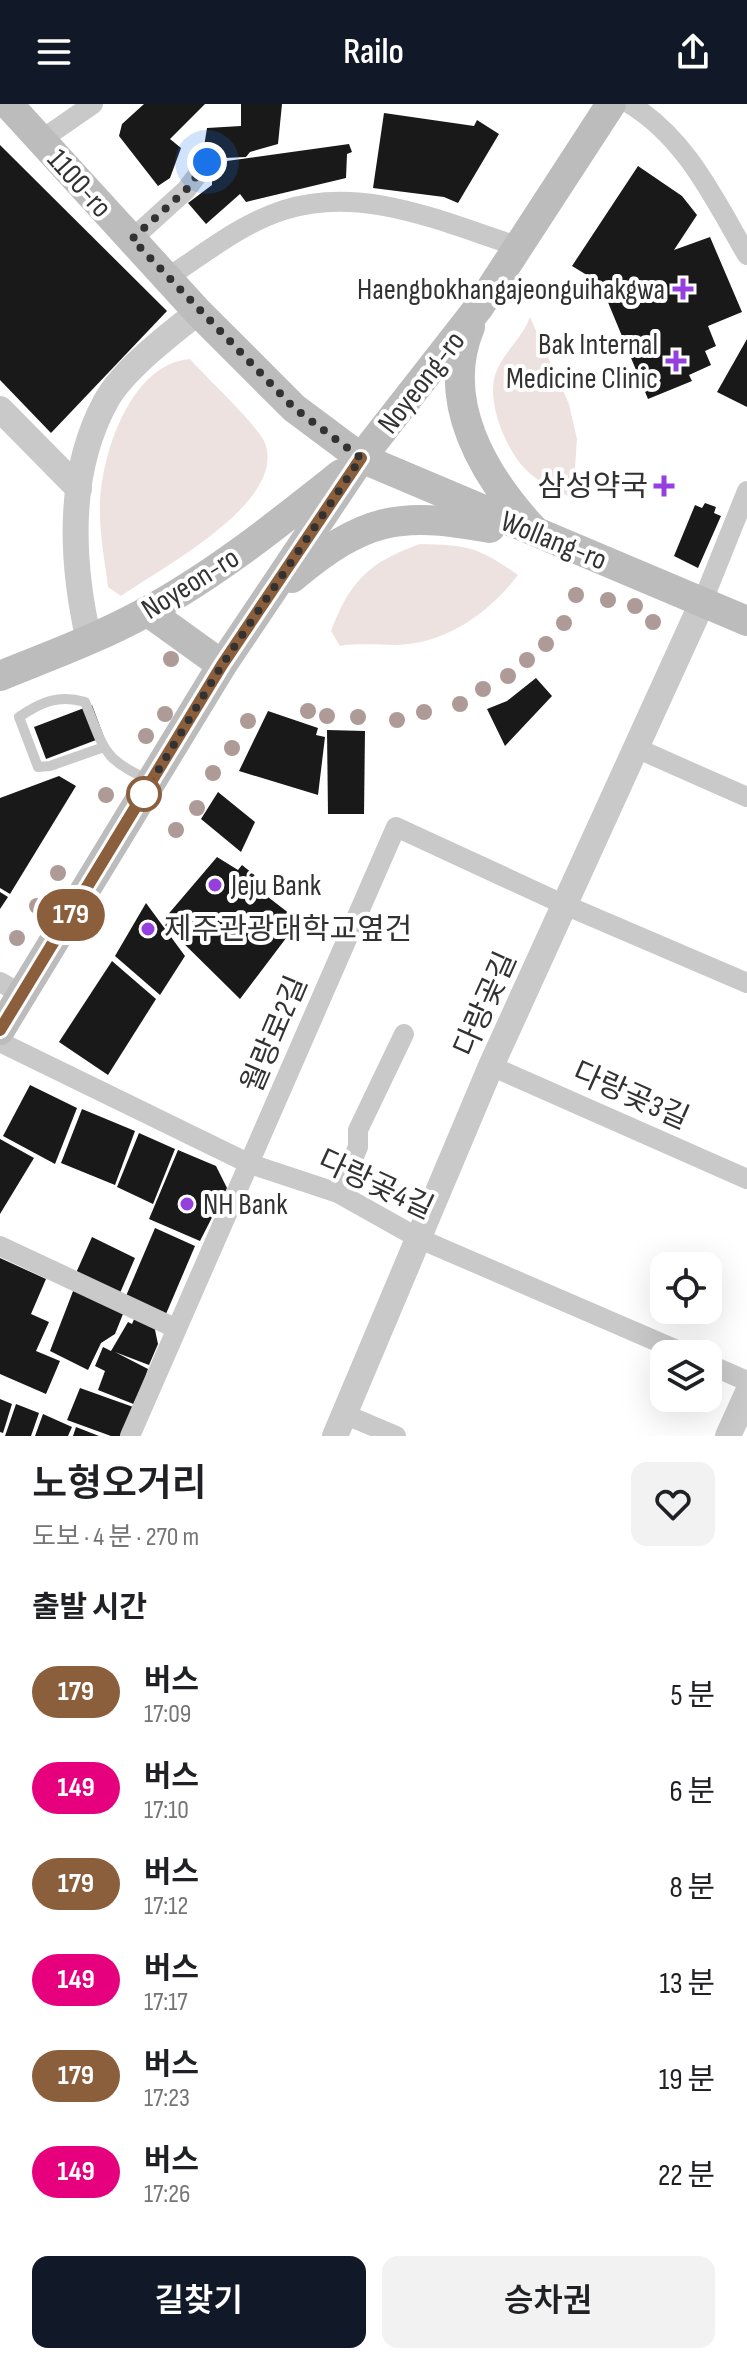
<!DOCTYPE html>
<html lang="ko">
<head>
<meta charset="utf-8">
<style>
  body { margin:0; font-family:"Sofia Sans Condensed","Noto Sans KR",sans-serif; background:#f2f2f2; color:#202124; height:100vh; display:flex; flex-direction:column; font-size:30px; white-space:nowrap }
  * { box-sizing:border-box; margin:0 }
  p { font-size:26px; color:#757577 }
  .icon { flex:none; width:44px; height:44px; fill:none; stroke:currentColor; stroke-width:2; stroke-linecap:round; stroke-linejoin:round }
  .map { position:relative; height:1332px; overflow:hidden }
  .drawer { display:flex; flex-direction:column; background:#fff; flex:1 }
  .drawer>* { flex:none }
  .badge { padding:0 16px; border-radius:26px; font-size:28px; line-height:52px }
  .fabs { position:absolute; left:650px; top:1148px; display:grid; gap:16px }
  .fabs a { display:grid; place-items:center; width:72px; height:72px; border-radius:16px; background:#fff; box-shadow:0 8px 32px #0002; font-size:40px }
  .you { position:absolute; width:40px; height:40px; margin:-20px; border:6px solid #fff; border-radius:50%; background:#1a73e8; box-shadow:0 0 0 12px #1a73e833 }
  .map>.badge { position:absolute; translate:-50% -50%; box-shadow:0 0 0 4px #fff }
  h2 { padding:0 32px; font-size:30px; line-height:72px }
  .round { display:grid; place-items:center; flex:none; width:84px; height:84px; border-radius:16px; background:#f2f2f2 }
  .summary { display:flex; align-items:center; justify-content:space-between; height:136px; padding:0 32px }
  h1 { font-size:38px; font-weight:600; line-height:60px }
  .primary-button { display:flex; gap:16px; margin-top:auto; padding:16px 32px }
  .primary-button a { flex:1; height:92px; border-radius:16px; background:#111827; color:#fff; font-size:32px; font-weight:600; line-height:92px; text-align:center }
  .primary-button a+a { background:#f2f2f2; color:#202124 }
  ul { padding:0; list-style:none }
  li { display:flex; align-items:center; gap:24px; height:96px; padding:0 32px }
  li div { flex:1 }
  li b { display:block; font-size:30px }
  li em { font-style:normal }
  li .badge { min-width:88px; font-weight:700; text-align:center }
  header { display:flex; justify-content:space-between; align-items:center; height:104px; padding:0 32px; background:#111827; color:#fff; font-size:36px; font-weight:600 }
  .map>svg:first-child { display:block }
</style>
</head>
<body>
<header><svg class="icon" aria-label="menu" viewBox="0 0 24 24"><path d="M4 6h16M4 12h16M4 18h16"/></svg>Railo<svg class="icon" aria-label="share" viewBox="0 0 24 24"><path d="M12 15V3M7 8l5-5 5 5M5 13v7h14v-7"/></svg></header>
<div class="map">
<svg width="747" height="1332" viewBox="0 0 747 1332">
  <rect width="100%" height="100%" fill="#fff"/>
  <g fill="#eee2e1">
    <path d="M 530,213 L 569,300 L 577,335 L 573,394 C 557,388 537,377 525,365 C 505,344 484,294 497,266 C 505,247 523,233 530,213 Z"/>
    <path d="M 190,255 C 205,272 256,320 264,337 C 291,396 161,464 121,492 L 108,483 C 105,457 99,429 100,402 C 101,351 130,260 190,255 Z"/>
    <path d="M 420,440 C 469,441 478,443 518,471 C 490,508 446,540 396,541 C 377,541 359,539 340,542 L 331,527 C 350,477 369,458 420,440 Z"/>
  </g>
  <g fill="#191919">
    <path d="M 144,0 L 205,0 L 170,35 L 181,44 L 170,74 L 158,82 L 119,32 L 122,20 Z"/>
    <path d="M 241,0 L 282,0 L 278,40 L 250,48 L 246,53 L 202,55 L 207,24 L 241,22 Z"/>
    <path d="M 384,9 L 474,22 L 477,16 L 499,30 L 458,99 L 444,93 L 373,84 Z"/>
    <path d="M 349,40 L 352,48 L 347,50 L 346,74 L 246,98 L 240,90 L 206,120 L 188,99 L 212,81 L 212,59 Z"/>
    <path d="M 0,41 L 167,207 L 51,329 L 0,276 Z"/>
    <path d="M 638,62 L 682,92 L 697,111 L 674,146 L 710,133 L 742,208 L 708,222 L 716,242 L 705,247 L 711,261 L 689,271 L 692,277 L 648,295 L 600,179 L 572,162 Z"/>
    <path d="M 747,235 L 747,303 L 717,288 Z"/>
    <path d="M 705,399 L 716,403 L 714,409 L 721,412 L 698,464 L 674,452 L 695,401 L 702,404 Z"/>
    <path d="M 536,574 L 552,592 L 505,642 L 487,605 L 507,597 Z"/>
    <path d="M 92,601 L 104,633 L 46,655 L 34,623 Z"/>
    <path d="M 268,607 L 318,624 L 316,631 L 325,633 L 318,691 L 239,667 Z"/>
    <path d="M 327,626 L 365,627 L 364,710 L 328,710 Z"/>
    <path d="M 59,672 L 76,682 L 10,790 L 0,784 L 0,694 Z"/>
    <path d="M 218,688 L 255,718 L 241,748 L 201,715 Z"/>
    <path d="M 217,753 L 238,766 L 242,761 L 263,778 L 259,786 L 299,817 L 240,895 L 165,821 L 168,818 L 165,814 Z"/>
    <path d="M 0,788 L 8,793 L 0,805 Z"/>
    <path d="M 146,799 L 185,852 L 160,891 L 115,852 Z"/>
    <path d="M 112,857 L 156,895 L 108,971 L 59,938 Z"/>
    <path d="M 30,981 L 77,1004 L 55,1060 L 3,1032 Z"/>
    <path d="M 82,1005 L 135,1027 L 115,1081 L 61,1059 Z"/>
    <path d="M 139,1029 L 175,1045 L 153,1100 L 117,1083 Z"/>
    <path d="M 0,1035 L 34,1054 L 0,1110 Z"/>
    <path d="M 178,1046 L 216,1062 L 227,1084 L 200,1137 L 149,1115 Z"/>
    <path d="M 155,1124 L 195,1142 L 166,1210 L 126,1192 Z"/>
    <path d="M 92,1133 L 135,1154 L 120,1189 L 76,1169 Z"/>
    <path d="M 0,1154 L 46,1175 L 31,1210 L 49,1218 L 36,1247 L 60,1257 L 46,1290 L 0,1270 Z"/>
    <path d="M 75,1182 L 125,1205 L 115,1230 L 101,1239 L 88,1266 L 50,1247 Z"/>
    <path d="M 135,1213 L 154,1221 L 158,1240 L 149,1261 L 115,1248 L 148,1265 L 136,1301 L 98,1286 L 105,1267 L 95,1262 L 103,1243 L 111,1247 L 128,1218 L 132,1220 Z"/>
    <path d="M 80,1284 L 136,1304 L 121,1332 L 111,1332 L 67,1316 Z"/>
    <path d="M 0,1295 L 12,1300 L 3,1329 L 0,1328 Z"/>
    <path d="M 16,1300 L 39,1309 L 31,1332 L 5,1332 Z"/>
    <path d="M 43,1310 L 72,1323 L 68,1332 L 35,1332 Z"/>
    <path d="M 76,1323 L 99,1332 L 73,1332 Z"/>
  </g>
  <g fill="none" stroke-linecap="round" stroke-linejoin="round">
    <path stroke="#c9c9c9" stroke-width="10" d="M 104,643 L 50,662 L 38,663 L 19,613 C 41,598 59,590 85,598 C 104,644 102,656 150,676"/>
    <g stroke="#c9c9c9" stroke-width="20">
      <path d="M 630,0 C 687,35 714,95 747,151"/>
      <path d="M 41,36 L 93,0"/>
      <path d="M 132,135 L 186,86 L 207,58"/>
      <path d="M 167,174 C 204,150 242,119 284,106 C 363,81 442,118 517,142"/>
      <path d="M 702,499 L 747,387"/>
      <path d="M 636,644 L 747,693"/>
      <path d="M 0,878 L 23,891"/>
      <path d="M 0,938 L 250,1060 L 338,1089 L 420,1135 L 686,1250"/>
      <path d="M 491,962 L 747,1075"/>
      <path d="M 338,1089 L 358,1043 L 358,1026 L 404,930"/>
      <path d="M 0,1142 L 175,1224"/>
      <path d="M 708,1260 L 747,1277"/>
      <path d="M 344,1310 L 396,1332"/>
      <path d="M 130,1332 L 396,723 L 565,801 L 747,879"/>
    </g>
    <g stroke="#c9c9c9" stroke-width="26">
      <path d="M 0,305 L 79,385"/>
      <path d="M 89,537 C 71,458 66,370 106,297 C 122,267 171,229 198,208"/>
      <path d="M 335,1332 L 491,962 L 702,499"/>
      <path d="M 728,1332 L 747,1290"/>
    </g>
    <g stroke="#bcbcbc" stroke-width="30">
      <path d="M 8,0 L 198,208 L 294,304 L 361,354 L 747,517"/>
      <path d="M 470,223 C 439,297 484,372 533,425"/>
      <path d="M 292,474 C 364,414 398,407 490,424"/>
      <path d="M 147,507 L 222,561"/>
      <path d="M 0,572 C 49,552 99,534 146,508 C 216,470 278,420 341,370"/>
      <path d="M 0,926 L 222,561 L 361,354 L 479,203 L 611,0"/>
    </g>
  </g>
  <g fill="#ae9a96">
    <circle cx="576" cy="491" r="8"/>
    <circle cx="608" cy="496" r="8"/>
    <circle cx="635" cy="502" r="8"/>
    <circle cx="653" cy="518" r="8"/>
    <circle cx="564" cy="519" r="8"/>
    <circle cx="546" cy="540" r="8"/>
    <circle cx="171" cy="555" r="8"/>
    <circle cx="527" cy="556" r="8"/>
    <circle cx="508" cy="572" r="8"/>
    <circle cx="483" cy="585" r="8"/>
    <circle cx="460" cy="600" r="8"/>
    <circle cx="308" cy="607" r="8"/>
    <circle cx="424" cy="608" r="8"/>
    <circle cx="165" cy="610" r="8"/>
    <circle cx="327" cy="612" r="8"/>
    <circle cx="358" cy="613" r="8"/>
    <circle cx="397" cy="616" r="8"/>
    <circle cx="248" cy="617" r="8"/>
    <circle cx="146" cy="632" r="8"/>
    <circle cx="232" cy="644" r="8"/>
    <circle cx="213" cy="669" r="8"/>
    <circle cx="106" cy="691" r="8"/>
    <circle cx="197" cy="704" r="8"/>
    <circle cx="176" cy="726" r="8"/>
    <circle cx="58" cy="769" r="8"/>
    <circle cx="37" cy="802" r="8"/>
    <circle cx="17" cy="834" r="8"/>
  </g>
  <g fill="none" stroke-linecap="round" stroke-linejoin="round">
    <defs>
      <path id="line" d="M 0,926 L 222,561 L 361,354"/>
    </defs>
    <use href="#line" stroke="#fff" stroke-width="18"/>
    <use href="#line" stroke="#8b5e3c" stroke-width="12"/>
    <path stroke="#323232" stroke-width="8" stroke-dasharray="0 14.4" d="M 144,690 L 222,561 L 361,354 L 294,304 L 132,135 L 186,86 L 207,58"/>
  </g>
  <g fill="#943fde" stroke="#fff" stroke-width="3">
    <path d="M679 173h8v8h8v8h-8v8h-8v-8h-8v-8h8z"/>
    <path d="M672 245h8v8h8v8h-8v8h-8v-8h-8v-8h8z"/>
    <path d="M660 370h8v8h8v8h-8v8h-8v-8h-8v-8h8z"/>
    <circle cx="215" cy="781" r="8"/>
    <circle cx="148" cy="825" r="8"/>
    <circle cx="187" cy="1100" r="8"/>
  </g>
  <circle fill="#fff" stroke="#8b5e3c" stroke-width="4" cx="144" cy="690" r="16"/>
  <g text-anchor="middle" stroke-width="8" stroke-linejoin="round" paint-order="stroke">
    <g font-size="30" fill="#323232" stroke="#fff">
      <text transform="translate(80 79) rotate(48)" y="10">1100-ro</text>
      <text transform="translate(421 278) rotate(-52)" y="10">Noyeong-ro</text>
      <text transform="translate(554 436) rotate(22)" y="10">Wollang-ro</text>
      <text transform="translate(190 479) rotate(-32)" y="10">Noyeon-ro</text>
      <text transform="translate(485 900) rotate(-66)" y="10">다랑곶길</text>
      <text transform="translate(274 930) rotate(-67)" y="10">월랑로2길</text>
      <text transform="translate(631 991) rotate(24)" y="10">다랑곶3길</text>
      <text transform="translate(376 1080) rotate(25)" y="10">다랑곶4길</text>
    </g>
    <g font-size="30" fill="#323232" stroke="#fff" text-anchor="end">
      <text x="665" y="195">Haengbokhangajeonguihakgwa</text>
      <text x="658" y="250">Bak Internal<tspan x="658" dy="34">Medicine Clinic</tspan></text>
      <text x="648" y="392">삼성약국</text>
      <text x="231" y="791" text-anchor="start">Jeju Bank</text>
      <text x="164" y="835" text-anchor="start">제주관광대학교옆건</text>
      <text x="203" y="1110" text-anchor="start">NH Bank</text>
    </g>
  </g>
</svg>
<div class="fabs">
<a><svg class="icon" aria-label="locate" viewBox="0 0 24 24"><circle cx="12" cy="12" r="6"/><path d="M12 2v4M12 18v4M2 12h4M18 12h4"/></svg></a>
<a><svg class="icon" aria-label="layers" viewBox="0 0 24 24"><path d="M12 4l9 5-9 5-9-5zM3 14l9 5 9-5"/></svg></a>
</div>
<div class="you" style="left:207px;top:58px"></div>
<b class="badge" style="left:71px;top:811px;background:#8b5e3c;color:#fff">179</b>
</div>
<section class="drawer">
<div class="summary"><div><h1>노형오거리</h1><p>도보 · 4 분 · 270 m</p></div><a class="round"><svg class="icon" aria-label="heart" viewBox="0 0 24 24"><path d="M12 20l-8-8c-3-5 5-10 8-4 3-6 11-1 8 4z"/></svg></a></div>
<h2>출발 시간</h2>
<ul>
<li><span class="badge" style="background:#8b5e3c;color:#fff">179</span><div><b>버스</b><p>17:09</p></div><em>5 분</em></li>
<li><span class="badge" style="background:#e6007e;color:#fff">149</span><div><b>버스</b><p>17:10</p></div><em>6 분</em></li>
<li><span class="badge" style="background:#8b5e3c;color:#fff">179</span><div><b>버스</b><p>17:12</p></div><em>8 분</em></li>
<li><span class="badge" style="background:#e6007e;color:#fff">149</span><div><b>버스</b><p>17:17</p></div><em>13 분</em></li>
<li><span class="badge" style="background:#8b5e3c;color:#fff">179</span><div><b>버스</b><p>17:23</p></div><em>19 분</em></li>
<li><span class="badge" style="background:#e6007e;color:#fff">149</span><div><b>버스</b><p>17:26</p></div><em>22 분</em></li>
</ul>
<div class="primary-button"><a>길찾기</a><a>승차권</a></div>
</section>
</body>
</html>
